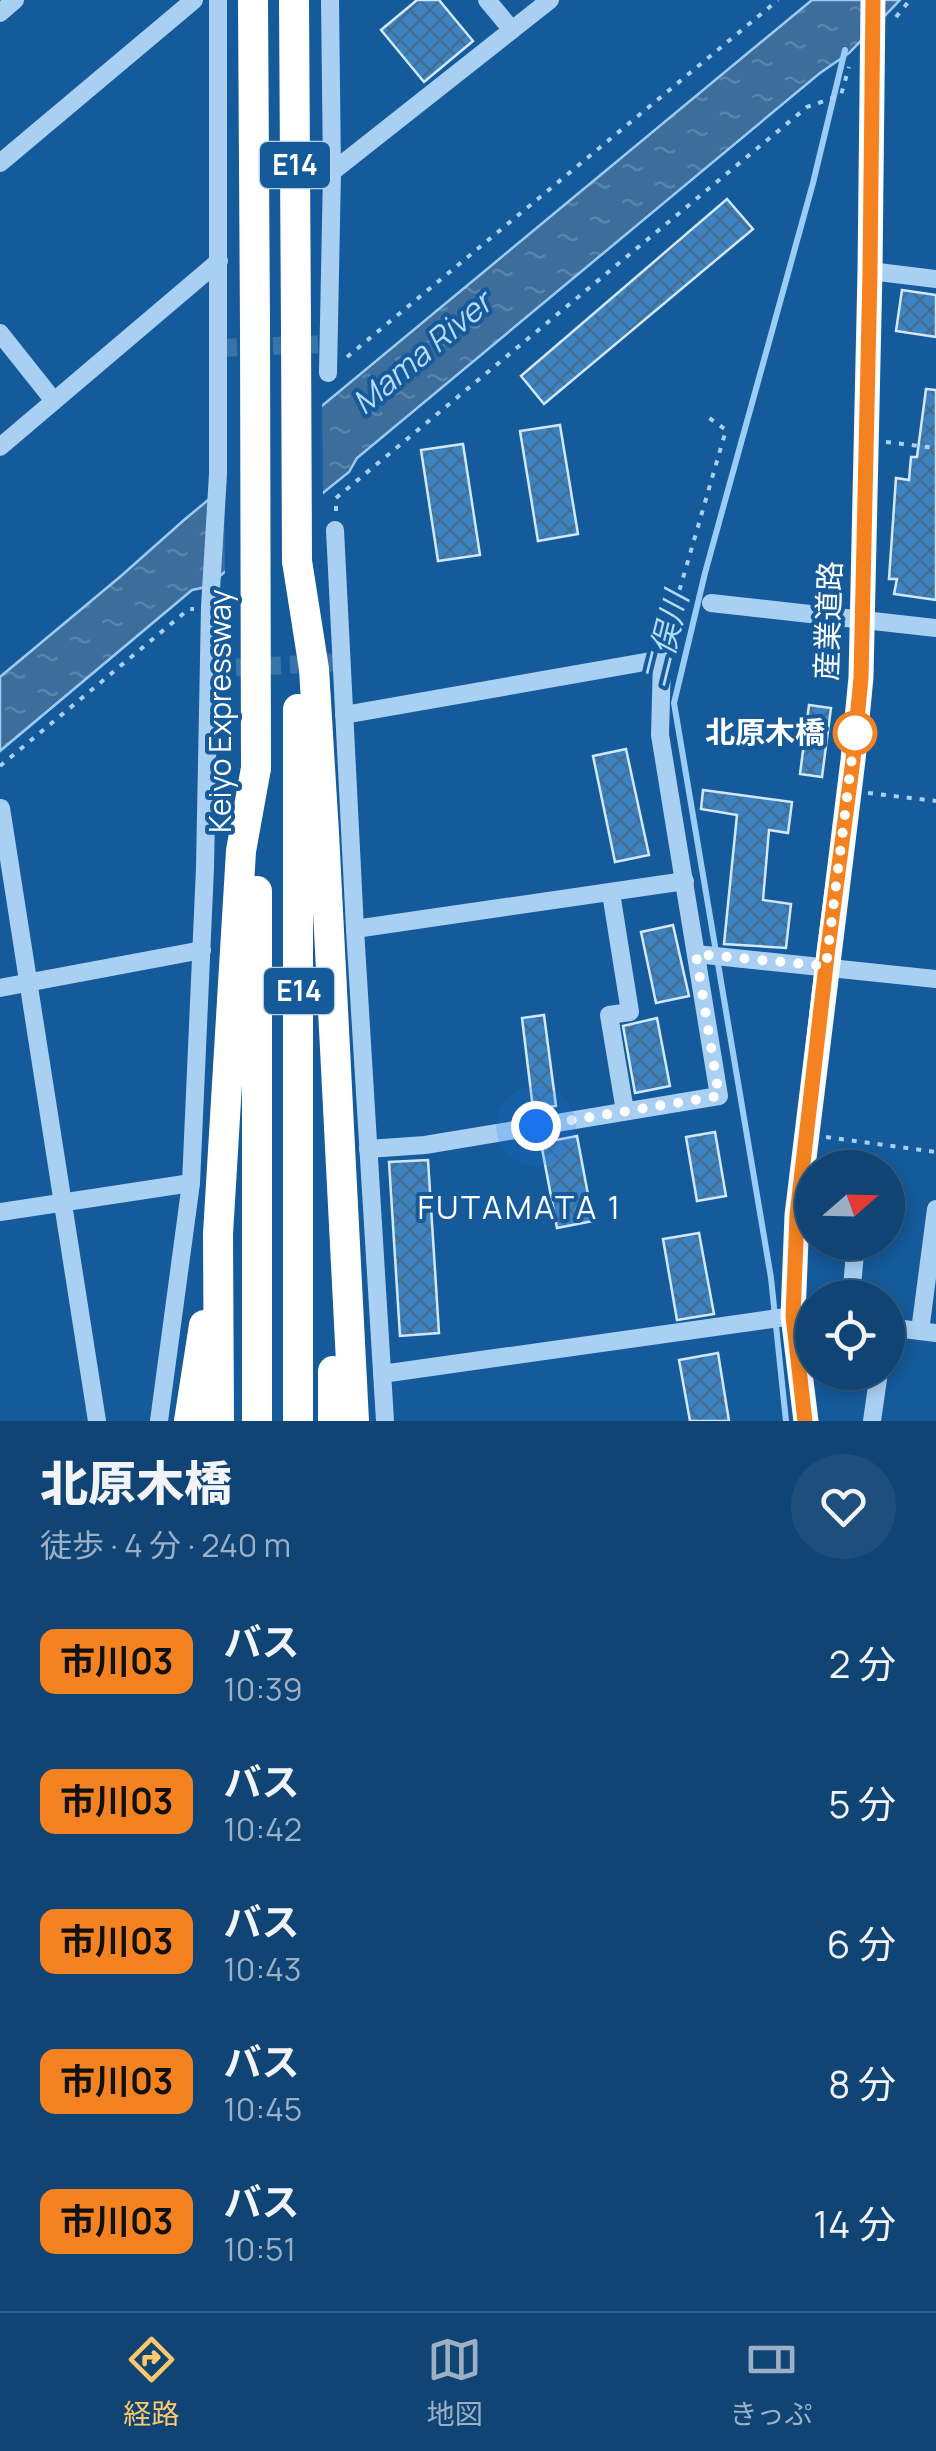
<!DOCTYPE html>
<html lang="ja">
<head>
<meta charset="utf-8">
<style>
  body { margin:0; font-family:Manrope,"Noto Sans JP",sans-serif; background:#1e4e7c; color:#f1f3f6; height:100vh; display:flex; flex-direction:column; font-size:38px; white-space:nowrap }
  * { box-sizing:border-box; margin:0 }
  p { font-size:32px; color:#9cb0c5 }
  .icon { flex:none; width:55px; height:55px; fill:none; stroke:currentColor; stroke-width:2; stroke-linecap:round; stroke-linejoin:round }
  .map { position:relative; height:1421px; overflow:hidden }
  .sheet { display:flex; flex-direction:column; background:#104474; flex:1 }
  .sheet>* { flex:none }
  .badge { padding:0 20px; border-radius:15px; font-size:35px; line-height:65px }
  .needle { width:65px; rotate:70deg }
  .tools { position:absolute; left:795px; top:1150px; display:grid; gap:20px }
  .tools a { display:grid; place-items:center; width:110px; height:110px; border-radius:50%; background:#104474; box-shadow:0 5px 15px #0003,0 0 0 2px #305c86; font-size:50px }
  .you { position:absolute; width:50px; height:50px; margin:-25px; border:8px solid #fff; border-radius:50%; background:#1a73e8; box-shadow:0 0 0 15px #1a73e833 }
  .map>.badge { position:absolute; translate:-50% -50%; box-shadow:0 0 0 5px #fff }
  .round { display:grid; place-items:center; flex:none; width:105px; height:105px; border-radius:52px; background:#1e4e7c }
  .head { display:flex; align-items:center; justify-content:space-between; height:170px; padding:0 40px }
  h1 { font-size:48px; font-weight:800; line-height:75px }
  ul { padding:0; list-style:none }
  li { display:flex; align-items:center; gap:30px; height:140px; padding:0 40px }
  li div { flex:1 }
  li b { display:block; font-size:38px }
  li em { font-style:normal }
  li .badge { min-width:110px; font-weight:700; text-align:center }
  .tab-bar { display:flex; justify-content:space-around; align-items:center; height:140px; border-top:2px solid #305c86; background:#104474; font-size:28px; color:#9cb0c5 }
  .tab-bar a { display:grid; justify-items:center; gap:5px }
  .tab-bar .current { color:#ffc86b }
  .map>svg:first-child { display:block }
</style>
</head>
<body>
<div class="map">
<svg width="936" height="1421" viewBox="0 0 936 1421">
  <defs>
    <pattern id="water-ripples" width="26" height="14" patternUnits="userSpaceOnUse" patternTransform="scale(2.5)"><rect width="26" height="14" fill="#3c6d9b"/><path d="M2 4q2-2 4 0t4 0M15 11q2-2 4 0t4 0" fill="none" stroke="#5983aa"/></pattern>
    <pattern id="building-cross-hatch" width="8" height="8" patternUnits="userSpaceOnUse" patternTransform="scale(2.5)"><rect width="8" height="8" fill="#3d83c1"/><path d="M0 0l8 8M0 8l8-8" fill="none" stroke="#436d92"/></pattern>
  </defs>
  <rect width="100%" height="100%" fill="#155a9a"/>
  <path fill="url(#water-ripples)" stroke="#9bccf5" stroke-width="2.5" d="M 812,0 L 900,0 L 849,53 L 820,73 L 357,458 L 349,472 L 206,587 L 192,590 L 0,751 L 0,677 L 121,576 L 184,520 Z"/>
  <path fill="#155a9a" d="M 322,399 L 323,500 L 225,579 L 224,480 Z"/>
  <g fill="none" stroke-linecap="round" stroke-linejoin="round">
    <path stroke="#9bccf5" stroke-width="6" d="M 786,1421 L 771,1278 L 674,703 L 705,573 L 813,183 L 845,50"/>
  </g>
  <g fill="url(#building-cross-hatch)" stroke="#d1e8fd" stroke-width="2.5">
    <path d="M 417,0 L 439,0 L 473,41 L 424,82 L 381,30 Z"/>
    <path d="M 727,199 L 753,229 L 544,404 L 521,376 Z"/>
    <path d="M 902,290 L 936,295 L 936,337 L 896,331 Z"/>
    <path d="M 926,389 L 936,390 L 936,600 L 894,594 L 897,579 L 889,579 L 896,478 L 909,480 L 911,457 L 917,457 Z"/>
    <path d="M 560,425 L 578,534 L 538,541 L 520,431 Z"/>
    <path d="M 463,444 L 480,555 L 438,561 L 421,450 Z"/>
    <path d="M 809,705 L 831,708 L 822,777 L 800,774 Z"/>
    <path d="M 626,749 L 649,855 L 615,862 L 593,756 Z"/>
    <path d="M 703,790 L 792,802 L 788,833 L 769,830 L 763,900 L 791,904 L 786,948 L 724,944 L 737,815 L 701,809 Z"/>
    <path d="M 673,925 L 689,996 L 656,1003 L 641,932 Z"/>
    <path d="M 544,1015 L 556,1106 L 533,1109 L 522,1018 Z"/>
    <path d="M 657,1018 L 670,1086 L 635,1093 L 623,1026 Z"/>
    <path d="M 715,1132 L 726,1196 L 697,1201 L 686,1137 Z"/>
    <path d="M 577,1136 L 593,1221 L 557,1228 L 541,1143 Z"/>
    <path d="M 428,1160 L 439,1333 L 400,1336 L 389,1162 Z"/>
    <path d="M 699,1233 L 714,1314 L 677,1320 L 663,1239 Z"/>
    <path d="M 718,1353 L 729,1421 L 690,1421 L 679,1360 Z"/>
  </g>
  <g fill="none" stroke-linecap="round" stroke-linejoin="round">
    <g stroke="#3873a9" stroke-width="18" stroke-dasharray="18 9" stroke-linecap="butt">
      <path d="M 219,348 L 328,344"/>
      <path d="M 209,669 L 341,662"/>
    </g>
    <g stroke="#a9d0f3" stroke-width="4" stroke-dasharray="5 8" stroke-linecap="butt">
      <path d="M 896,17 L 910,0"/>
      <path d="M 347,357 L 778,0"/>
      <path d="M 886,442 L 936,448"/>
      <path d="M 336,511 L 336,498 L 807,107 L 841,95 L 849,67"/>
      <path d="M 665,640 L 726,430 L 708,417"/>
      <path d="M 0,766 L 189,609 L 194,609"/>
      <path d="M 868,793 L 936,801"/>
      <path d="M 826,1137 L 936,1152"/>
    </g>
    <g stroke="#a9d0f3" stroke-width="18">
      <path d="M 487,0 L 512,30"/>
      <path d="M 0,13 L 15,0"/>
      <path d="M 0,163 L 194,0"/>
      <path d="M 332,172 L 550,0"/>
      <path d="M 870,271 L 936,279"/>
      <path d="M 0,333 L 54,401"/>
      <path d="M 328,373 L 332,172 L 330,0"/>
      <path d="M 0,447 L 219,261"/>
      <path d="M 335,530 L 355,929 L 385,1421"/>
      <path d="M 711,603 L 936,628"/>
      <path d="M 344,715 L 662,659 L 660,735 L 719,1096 L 425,1145 L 368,1149"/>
      <path d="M 1,808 L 97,1421"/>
      <path d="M 611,893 L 630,1012 L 609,1015 L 625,1111"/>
      <path d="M 355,929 L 685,881"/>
      <path d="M 696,954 L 936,979"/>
      <path d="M 0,988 L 202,950"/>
      <path d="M 0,1212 L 191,1183"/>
      <path d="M 851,1298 L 856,1242"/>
      <path d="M 888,1327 L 936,1333"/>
      <path d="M 920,1331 L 936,1209"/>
      <path d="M 382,1374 L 793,1316 L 812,1319"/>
      <path d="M 159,1421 L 191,1183 L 205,868 L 210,607 L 218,474 L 218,0"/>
      <path d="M 872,1421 L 879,1372"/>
    </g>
    <path stroke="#f5faff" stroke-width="25" d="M 806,1421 L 793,1316 L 797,1215 L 853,760 L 861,677 L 870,271 L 873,0"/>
    <g stroke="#fff" stroke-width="30">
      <path d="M 253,0 L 255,329"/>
      <path d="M 294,0 L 296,329"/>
      <path d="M 297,561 L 314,669 L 324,833 L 354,1421"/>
      <path d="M 298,709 L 298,1421"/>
      <path d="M 189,1421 L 204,1325"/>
      <path d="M 219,1421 L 218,1234 L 241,851 L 256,768"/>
      <path d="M 257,1421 L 257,891"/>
      <path d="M 333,1421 L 333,1371"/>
    </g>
    <g stroke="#fff" stroke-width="30">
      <path d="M 255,329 L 256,768"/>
      <path d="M 296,329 L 297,561"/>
    </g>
  </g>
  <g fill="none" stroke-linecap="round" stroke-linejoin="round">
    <defs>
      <path id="line" d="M 805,1421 L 793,1316 L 797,1215 L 828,948 L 853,760 L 861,678 L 870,272 L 873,0"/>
    </defs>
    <use href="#line" stroke="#fff" stroke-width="22"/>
    <use href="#line" stroke="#f58220" stroke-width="15"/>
    <path stroke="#fff" stroke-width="10" stroke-dasharray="0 18" d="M 536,1126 L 719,1096 L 696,954 L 826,966 L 855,733"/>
  </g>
  <circle fill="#fff" stroke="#f58220" stroke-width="5" cx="855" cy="733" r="20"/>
  <g text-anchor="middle" stroke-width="8" stroke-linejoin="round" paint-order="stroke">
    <g fill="#155a9a" stroke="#b9cee1" stroke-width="2.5">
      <rect x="260" y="142" width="70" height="46" rx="8"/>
      <rect x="264" y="968" width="70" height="46" rx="8"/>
    </g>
    <g font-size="28" font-weight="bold" fill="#fff">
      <text x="295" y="175">E14</text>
      <text x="299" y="1001">E14</text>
    </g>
    <g font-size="30" fill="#fff" stroke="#155a9a">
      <text transform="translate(829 621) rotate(-88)" y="10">産業道路</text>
      <text transform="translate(221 711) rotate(-90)" y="10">Keiyo Expressway</text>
    </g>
    <g font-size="30" font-weight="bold" fill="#fff" stroke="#155a9a" text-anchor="end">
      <text x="825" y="743">北原木橋</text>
    </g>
    <g font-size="32" font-style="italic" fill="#b6daf9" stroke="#155a9a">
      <text transform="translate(422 353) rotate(-40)" y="11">Mama River</text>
      <text transform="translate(666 639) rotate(-76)" y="11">二俣川</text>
    </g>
    <g font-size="32" letter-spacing="2.5" fill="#fff" stroke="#155a9a">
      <text x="520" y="1219">FUTAMATA 1</text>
    </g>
  </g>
</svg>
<div class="tools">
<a><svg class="needle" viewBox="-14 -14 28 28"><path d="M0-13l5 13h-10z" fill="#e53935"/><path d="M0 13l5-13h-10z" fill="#9cb0c5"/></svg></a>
<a><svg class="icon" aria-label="locate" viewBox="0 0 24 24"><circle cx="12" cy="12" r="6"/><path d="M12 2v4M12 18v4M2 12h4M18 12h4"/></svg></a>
</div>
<div class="you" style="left:536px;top:1126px"></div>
</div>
<section class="sheet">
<div class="head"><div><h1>北原木橋</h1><p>徒歩 · 4 分 · 240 m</p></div><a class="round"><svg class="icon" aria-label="heart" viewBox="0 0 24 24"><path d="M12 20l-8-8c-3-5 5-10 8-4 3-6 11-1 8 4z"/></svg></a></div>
<ul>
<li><span class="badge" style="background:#f58220;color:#111">市川03</span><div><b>バス</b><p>10:39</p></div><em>2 分</em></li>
<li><span class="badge" style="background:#f58220;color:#111">市川03</span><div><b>バス</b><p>10:42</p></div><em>5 分</em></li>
<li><span class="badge" style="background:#f58220;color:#111">市川03</span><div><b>バス</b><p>10:43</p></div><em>6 分</em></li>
<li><span class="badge" style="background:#f58220;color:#111">市川03</span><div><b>バス</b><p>10:45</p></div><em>8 分</em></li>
<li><span class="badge" style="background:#f58220;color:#111">市川03</span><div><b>バス</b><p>10:51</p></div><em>14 分</em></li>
</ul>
</section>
<nav class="tab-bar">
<a class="current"><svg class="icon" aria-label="directions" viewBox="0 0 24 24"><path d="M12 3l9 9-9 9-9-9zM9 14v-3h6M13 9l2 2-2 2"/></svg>経路</a>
<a><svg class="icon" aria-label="map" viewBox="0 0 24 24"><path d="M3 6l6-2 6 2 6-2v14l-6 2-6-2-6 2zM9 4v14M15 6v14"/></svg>地図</a>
<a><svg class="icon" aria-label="tickets" viewBox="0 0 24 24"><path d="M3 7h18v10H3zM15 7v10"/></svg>きっぷ</a>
</nav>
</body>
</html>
